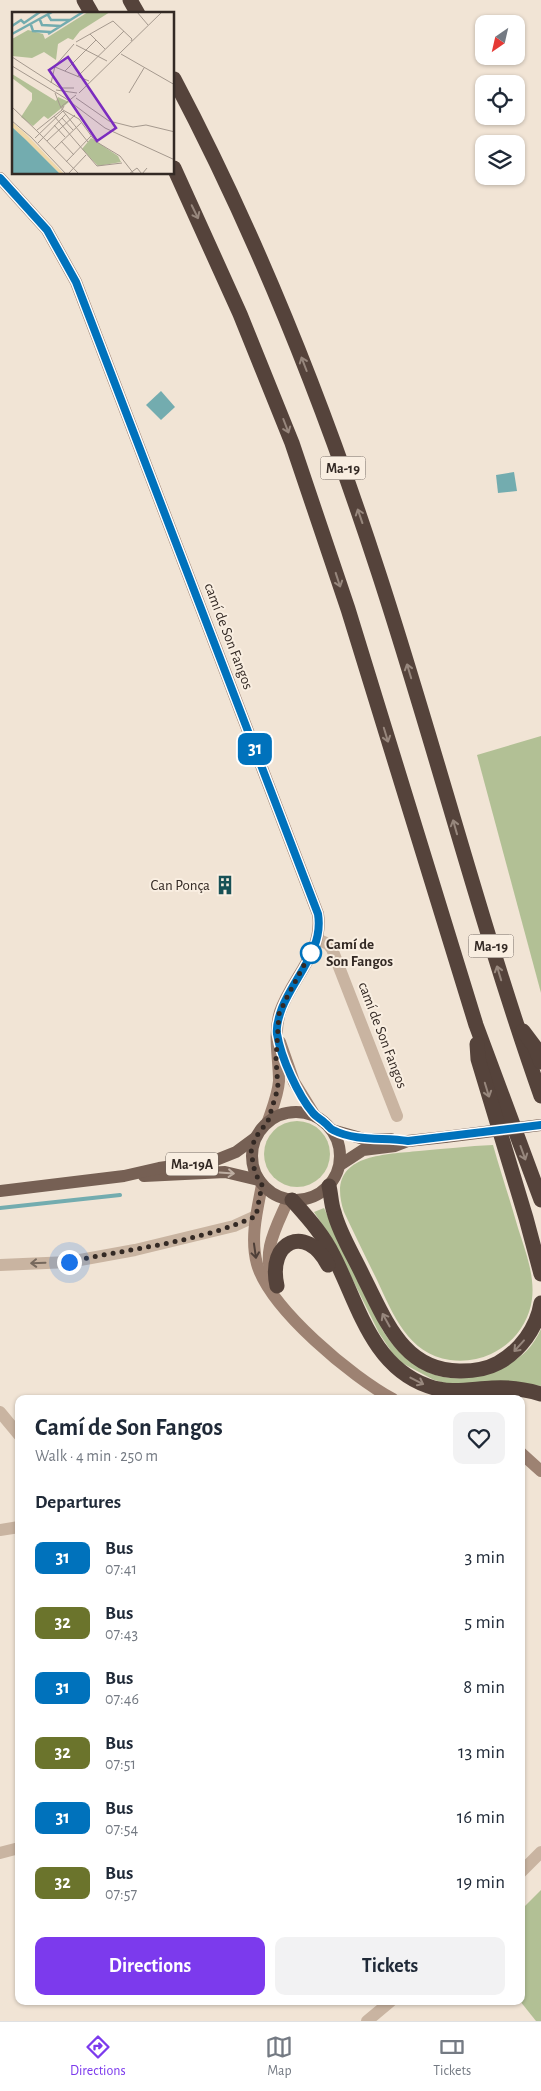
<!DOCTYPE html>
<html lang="en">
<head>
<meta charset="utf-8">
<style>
  body { margin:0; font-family:"Alegreya Sans",sans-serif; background:#f2f2f3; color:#1f2937; height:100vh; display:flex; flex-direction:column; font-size:19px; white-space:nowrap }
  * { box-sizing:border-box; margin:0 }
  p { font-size:16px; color:#747a83 }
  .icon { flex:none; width:28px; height:28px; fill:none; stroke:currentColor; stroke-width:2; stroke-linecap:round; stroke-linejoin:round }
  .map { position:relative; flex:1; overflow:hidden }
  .drawer { position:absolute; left:15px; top:1395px; width:510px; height:610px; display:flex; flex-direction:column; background:#fff; border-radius:10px; box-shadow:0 1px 4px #0004 }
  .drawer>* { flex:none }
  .badge { padding:0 10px; border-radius:8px; font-size:18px; line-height:32px }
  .needle { width:32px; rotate:214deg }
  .fabs { position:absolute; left:475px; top:15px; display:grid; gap:10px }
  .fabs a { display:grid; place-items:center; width:50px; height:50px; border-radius:10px; background:#fff; box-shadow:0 1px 4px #0004; font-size:25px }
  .you { position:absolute; width:25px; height:25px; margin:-12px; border:4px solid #fff; border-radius:50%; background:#1a73e8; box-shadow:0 0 0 8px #1a73e833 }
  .map>.badge { position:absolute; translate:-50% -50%; box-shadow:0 0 0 2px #fff }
  h2 { padding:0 20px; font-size:19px; line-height:45px }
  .round { display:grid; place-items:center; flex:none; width:52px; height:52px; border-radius:10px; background:#f2f2f3 }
  .head { display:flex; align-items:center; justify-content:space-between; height:85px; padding:0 20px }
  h1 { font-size:24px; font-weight:700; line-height:38px }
  .action { display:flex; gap:10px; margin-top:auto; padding:10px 20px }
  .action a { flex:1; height:58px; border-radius:10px; background:#7c3aed; color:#fff; font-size:20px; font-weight:700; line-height:58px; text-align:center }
  .action a+a { background:#f2f2f3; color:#1f2937 }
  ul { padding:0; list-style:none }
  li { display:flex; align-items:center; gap:15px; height:65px; padding:0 20px }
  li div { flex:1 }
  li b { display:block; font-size:19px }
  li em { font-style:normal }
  li .badge { min-width:55px; font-weight:700; text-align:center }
  .menu { display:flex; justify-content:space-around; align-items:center; height:70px; border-top:1px solid #e0e1e3; background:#fff; font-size:14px; color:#747a83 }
  .menu a { display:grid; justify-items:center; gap:2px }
  .menu .current { color:#7c3aed }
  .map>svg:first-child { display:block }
</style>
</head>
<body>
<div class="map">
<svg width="541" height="2021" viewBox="0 0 541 2021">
  <rect width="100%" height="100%" fill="#f1e4d5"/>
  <g fill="#b2c095">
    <path d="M 541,736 L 541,993 L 477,755 Z"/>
    <circle cx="297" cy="1154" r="33"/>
    <path d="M 493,1145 C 501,1173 510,1200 518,1228 C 525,1250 535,1275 532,1299 C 529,1323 513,1344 491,1354 C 478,1360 464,1362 450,1360 C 408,1354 393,1314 377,1280 C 366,1258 355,1235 344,1212 C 325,1155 379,1155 419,1151 C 444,1149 468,1146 493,1145 Z"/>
    <path d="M 324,1208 L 383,1331 C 401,1359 428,1381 464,1378 C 472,1378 481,1374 490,1371 C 514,1364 530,1353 541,1329 L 541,1386 L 504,1381 L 454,1384 L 445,1383 L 434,1380 L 402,1363 L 393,1354 L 379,1333 L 334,1242 L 314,1212 Z"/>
    <path d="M 541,1890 L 541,2021 L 536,2021 L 520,2001 L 521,1910 Z"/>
  </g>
  <g fill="#73acaf">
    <path d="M 161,391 L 175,407 L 161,420 L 146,405 Z"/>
    <path d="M 514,472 L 517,491 L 498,493 L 496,475 Z"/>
  </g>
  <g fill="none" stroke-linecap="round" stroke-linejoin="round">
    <path stroke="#73acaf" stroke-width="4" d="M 0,1208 L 120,1195"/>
    <g stroke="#c9b4a1" stroke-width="12">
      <path d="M 317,939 L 328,944 L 332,949 L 397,1116"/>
      <path d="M 0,1265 L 69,1262 L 135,1250 L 234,1226 L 256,1216"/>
      <path d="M 0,1412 L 19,1435"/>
      <path d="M 0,1530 L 19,1527"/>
      <path d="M 0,1853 L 19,1848"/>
      <path d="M 521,1872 L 541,1852"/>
      <path d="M 367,2021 L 391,2001"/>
    </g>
    <g stroke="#9d8272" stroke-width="12">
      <path d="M 0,178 L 47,230 L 76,282 L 318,914 C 324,952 291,979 280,1012 C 273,1035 279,1058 279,1081 C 278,1095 272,1109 268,1121"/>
      <path d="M 280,1042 L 294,1082 L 315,1116"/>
      <path d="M 262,1185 C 257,1211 250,1238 257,1264 C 270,1309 352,1377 393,1399"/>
      <path d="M 274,1281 C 260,1253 277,1226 288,1200"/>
      <path d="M 521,1453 L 541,1471"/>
    </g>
    <g stroke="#766054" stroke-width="12">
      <circle cx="296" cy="1156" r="44"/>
      <path d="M 332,1130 L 364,1139 L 391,1139"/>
      <path d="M 340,1165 L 363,1150 L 395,1146 L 408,1141 L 445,1137"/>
      <path d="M 144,1176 L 225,1172 L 259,1180"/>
      <path d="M 0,1191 L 124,1176 L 159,1168 L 216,1160 L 236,1152 L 255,1138"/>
    </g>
    <g stroke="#55433b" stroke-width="15">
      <path d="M 84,0 L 92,14"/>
      <path d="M 130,0 L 138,14"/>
      <path d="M 174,79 C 257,236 323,402 378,571 C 435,745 480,923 541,1096"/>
      <path d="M 174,168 L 240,314 L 292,443 L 348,609 L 476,1025 L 541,1200"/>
      <path d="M 523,1031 L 535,1047 L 541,1062"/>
      <path d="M 477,1044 L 478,1059 L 526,1218 L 541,1274"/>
      <path d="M 329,1186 C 331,1194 331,1204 334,1212 C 340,1235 354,1256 364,1278 C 386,1321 404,1372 461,1371 C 474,1371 487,1369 498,1363 C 520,1351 537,1328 541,1303"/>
      <path d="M 292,1200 C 307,1217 323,1234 333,1255 C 358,1303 371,1366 428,1386 C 450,1394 470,1389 492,1388 C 508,1387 525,1389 541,1394"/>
      <path d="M 277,1286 C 267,1241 306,1223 328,1265"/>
    </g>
    <path stroke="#766054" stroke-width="12" d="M 445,1137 L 541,1125"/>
  </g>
  <defs><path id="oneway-shaft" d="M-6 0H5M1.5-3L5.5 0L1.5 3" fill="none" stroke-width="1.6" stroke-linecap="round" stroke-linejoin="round" transform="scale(1.25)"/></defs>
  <g stroke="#97877d">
    <use href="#oneway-shaft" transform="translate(195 212) rotate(64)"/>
    <use href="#oneway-shaft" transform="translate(304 364) rotate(-111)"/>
    <use href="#oneway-shaft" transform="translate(286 426) rotate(69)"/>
    <use href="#oneway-shaft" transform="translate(360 516) rotate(-109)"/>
    <use href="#oneway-shaft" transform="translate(338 580) rotate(72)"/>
    <use href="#oneway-shaft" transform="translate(409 671) rotate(-107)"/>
    <use href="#oneway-shaft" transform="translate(386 735) rotate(73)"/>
    <use href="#oneway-shaft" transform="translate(455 827) rotate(-106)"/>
    <use href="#oneway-shaft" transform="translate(499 973) rotate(-107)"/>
    <use href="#oneway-shaft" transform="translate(487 1090) rotate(73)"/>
    <use href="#oneway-shaft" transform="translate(523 1153) rotate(70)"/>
    <use href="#oneway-shaft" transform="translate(386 1320) rotate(-119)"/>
    <use href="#oneway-shaft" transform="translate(519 1346) rotate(132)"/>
    <use href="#oneway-shaft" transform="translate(417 1381) rotate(27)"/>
  </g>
  <use stroke="#beaea2" href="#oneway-shaft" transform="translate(227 1173) rotate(4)"/>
  <use stroke="#4e3f38" href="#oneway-shaft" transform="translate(255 1251) rotate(82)"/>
  <use stroke="#76685c" href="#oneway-shaft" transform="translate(38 1263) rotate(178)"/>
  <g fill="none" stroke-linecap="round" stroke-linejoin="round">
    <defs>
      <path id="line" d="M 0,178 L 47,230 L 76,282 L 318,914 C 324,950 294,977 282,1008 C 279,1016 276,1026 277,1034 C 281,1058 298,1095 313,1113 C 316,1117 321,1119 325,1123 C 328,1125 330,1129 333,1130 C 357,1142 383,1137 408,1141 L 541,1125"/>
    </defs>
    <use href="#line" stroke="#fff" stroke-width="11"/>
    <use href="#line" stroke="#0072bc" stroke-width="8"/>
    <path stroke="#332924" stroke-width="5" stroke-dasharray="0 9" d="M 69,1262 C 130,1248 199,1243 256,1216 L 262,1185 L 255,1173 L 251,1152 L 255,1138 L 268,1121 L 278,1088 L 276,1059 L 279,1014 L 286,999 L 312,950 L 311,953"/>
  </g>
  <defs>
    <symbol id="building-bare" viewBox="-9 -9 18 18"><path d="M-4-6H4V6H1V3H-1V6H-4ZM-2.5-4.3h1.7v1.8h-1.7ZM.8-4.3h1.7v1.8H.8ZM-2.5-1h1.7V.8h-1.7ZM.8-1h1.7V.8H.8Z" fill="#185156" stroke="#f9eee1" stroke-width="2.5" paint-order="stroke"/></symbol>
  </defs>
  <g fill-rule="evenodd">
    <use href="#building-bare" x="211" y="871" width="28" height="28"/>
  </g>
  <circle fill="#fff" stroke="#0072bc" stroke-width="2.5" cx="311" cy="953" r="10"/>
  <g text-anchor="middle" stroke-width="4" stroke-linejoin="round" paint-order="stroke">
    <g fill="#f9eee1" stroke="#6e645d" stroke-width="1">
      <rect x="320.5" y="456.5" width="45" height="23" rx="4"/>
      <rect x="468.5" y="934.5" width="45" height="23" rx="4"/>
      <rect x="166" y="1152.5" width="52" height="23" rx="4"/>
    </g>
    <g font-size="14" font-weight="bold" fill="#332924">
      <text x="343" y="473">Ma-19</text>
      <text x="491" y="951">Ma-19</text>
      <text x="192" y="1169">Ma-19A</text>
    </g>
    <g font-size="15" fill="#332924" stroke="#f9eee1">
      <text transform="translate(229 636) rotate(69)" y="5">camí de Son Fangos</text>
      <text transform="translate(383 1035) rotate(69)" y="5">camí de Son Fangos</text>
    </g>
    <g font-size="15" fill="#332924" stroke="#f9eee1" text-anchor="end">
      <text x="210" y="890">Can Ponça</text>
    </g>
    <g font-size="15" font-weight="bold" fill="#332924" stroke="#f9eee1" text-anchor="start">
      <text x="326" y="949">Camí de<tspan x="326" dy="17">Son Fangos</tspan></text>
    </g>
  </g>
  <g transform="translate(12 12)">
    <rect width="162" height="162" fill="#f1e4d5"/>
    <path d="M 76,0 L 98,0 L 68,19 L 61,28 L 56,26 L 46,32 L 44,48 L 32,40 L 20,46 L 0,44 L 0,27 L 16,18 L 31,22 L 33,27 ZM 0,62 L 44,89 L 46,85 L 57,90 L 36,107 L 32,104 L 21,114 L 9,105 L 20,88 L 20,81 L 0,66 ZM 79,126 L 106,144 L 109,150 L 86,154 L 70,137 Z" fill="#b2c095"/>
    <path d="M 0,110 L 14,122 L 52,162 L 48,162 L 0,115 Z" fill="#f0d8a9"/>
    <path d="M 0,115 L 14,128 L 48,162 L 0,162 Z" fill="#73acaf"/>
    <path fill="none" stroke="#73acaf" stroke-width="2.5" d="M 36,3 L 39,8 L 58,8M 28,8 L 30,13 L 49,14M 19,13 L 21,19 L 39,20M 0,14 L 9,8 L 12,11 L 28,0M 0,22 L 40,0M 36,22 L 71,0"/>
    <path fill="none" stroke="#a5998e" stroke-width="1" d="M 125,0 L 136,13M 78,22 L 93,37M 64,30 L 101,9 L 120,27 L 119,29M 64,33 L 95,49M 109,42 L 163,73M 0,45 L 48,76 L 62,76M 0,54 L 53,86 L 93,116 L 163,148M 43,55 L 77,69M 53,59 L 84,28M 65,65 L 112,19M 39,71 L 43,54 L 62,32M 44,78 L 65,81M 43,81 L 49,96M 67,81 L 150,0M 117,81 L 132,56M 64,86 L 97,109 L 121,115 L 134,113 L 163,120M 52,94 L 50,98 L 50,94 L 64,83M 0,95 L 26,120M 51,98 L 67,107 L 83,129 L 108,144 L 122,162M 42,104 L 85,154 L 110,151M 50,106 L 61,118M 0,109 L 19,125 L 54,162M 42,113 L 53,125M 25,118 L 50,98M 26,120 L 67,162M 23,126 L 51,99 L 76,130M 35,129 L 63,103M 49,129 L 62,143M 26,131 L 54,102M 42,137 L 70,110M 54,150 L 79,124M 56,162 L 74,143M 117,162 L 125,156 L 130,162 L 135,156"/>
    <path fill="#7b2cbf" fill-opacity="0.15" stroke="#7b2cbf" stroke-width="2.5" d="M 56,45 L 104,116 L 85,129 L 37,58 Z"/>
    <rect width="162" height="162" fill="none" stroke="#332924" stroke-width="2.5"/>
  </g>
</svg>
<div class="fabs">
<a><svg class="needle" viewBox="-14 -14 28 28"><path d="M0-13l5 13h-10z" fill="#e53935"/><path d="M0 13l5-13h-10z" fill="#747a83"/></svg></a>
<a><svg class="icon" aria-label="locate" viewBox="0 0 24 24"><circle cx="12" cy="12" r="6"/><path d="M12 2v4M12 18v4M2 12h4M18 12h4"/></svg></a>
<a><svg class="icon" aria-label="layers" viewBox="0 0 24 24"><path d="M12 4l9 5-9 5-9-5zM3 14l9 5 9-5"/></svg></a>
</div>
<div class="you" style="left:69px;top:1262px"></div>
<b class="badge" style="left:255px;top:749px;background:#0072bc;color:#fff">31</b>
<section class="drawer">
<div class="head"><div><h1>Camí de Son Fangos</h1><p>Walk · 4 min · 250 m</p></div><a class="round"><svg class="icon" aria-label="heart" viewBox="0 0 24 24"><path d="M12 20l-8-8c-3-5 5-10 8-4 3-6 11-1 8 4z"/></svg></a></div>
<h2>Departures</h2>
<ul>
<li><span class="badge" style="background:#0072bc;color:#fff">31</span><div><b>Bus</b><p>07:41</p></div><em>3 min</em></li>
<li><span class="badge" style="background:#6b742c;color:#fff">32</span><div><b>Bus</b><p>07:43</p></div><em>5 min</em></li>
<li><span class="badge" style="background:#0072bc;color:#fff">31</span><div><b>Bus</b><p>07:46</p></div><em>8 min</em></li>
<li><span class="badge" style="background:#6b742c;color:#fff">32</span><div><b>Bus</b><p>07:51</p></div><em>13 min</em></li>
<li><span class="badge" style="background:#0072bc;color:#fff">31</span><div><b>Bus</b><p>07:54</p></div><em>16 min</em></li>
<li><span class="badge" style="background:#6b742c;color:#fff">32</span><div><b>Bus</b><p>07:57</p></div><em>19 min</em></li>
</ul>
<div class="action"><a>Directions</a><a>Tickets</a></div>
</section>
</div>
<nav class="menu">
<a class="current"><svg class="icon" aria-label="directions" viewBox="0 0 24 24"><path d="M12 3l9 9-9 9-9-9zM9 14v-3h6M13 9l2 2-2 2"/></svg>Directions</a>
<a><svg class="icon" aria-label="map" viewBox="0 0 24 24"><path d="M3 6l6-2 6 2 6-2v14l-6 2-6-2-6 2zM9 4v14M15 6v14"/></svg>Map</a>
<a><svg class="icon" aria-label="tickets" viewBox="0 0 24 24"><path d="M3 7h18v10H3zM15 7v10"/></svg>Tickets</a>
</nav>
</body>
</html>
